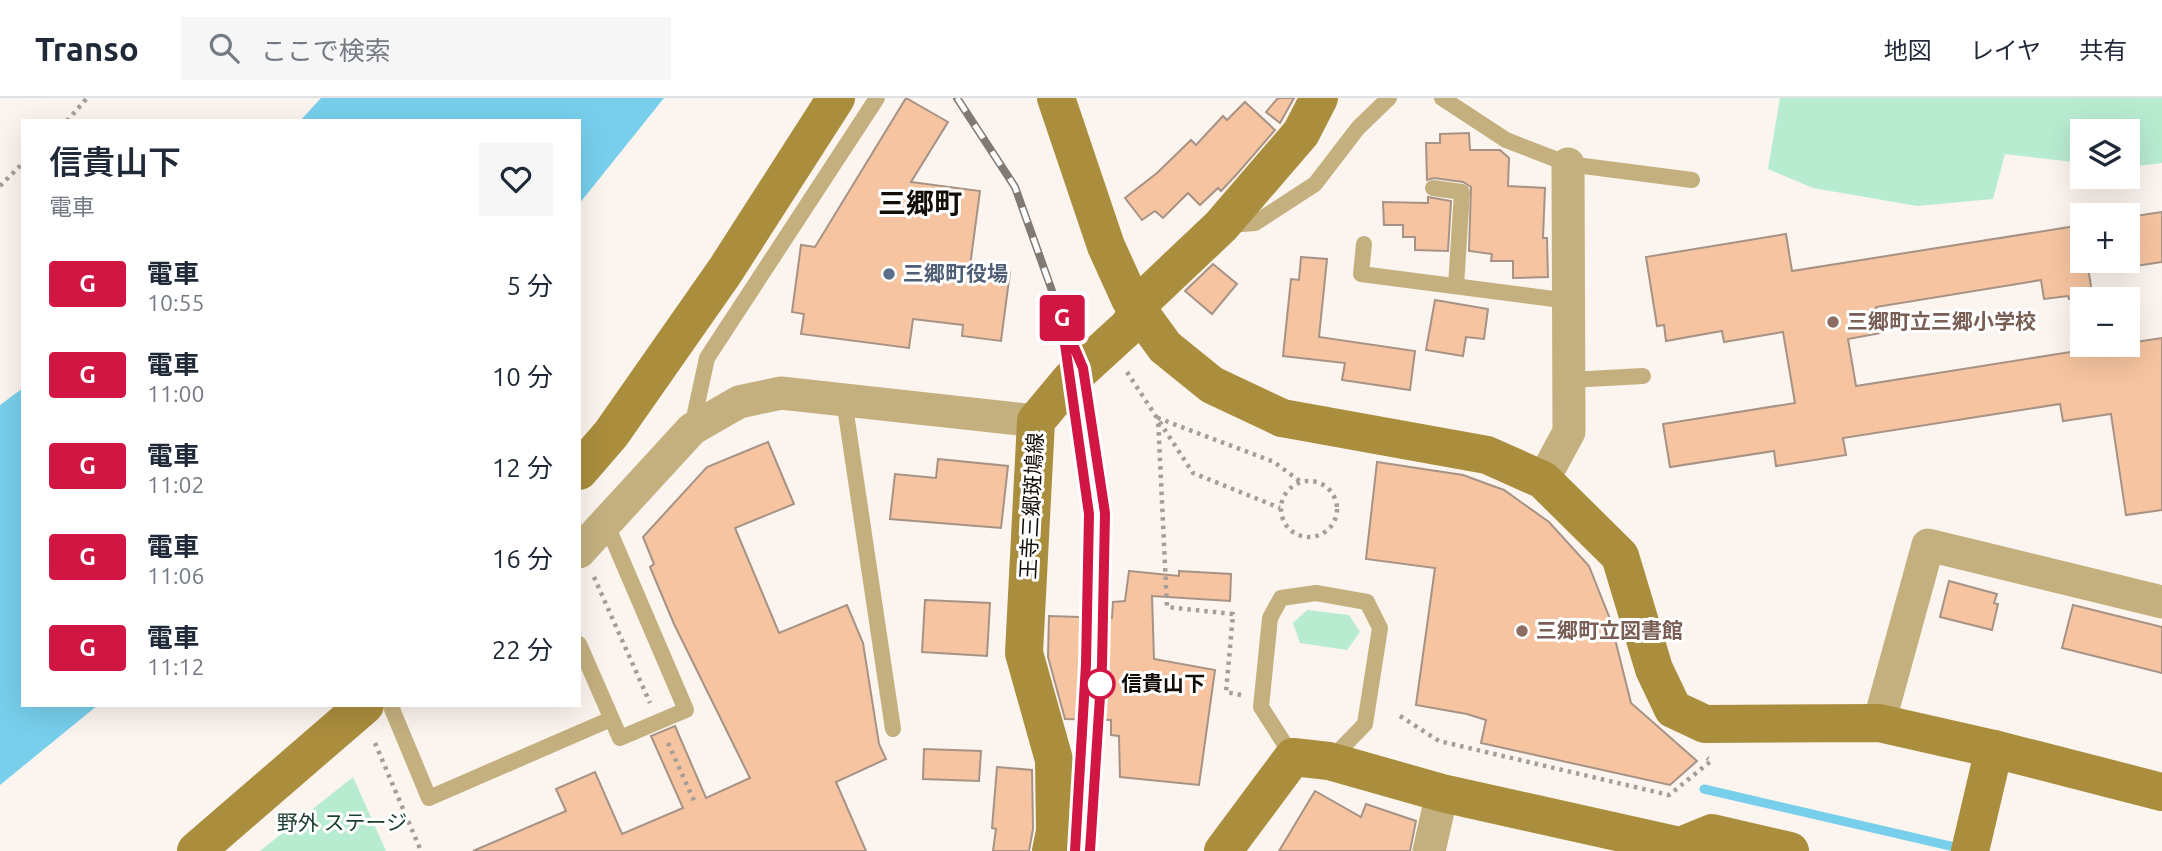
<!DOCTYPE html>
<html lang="ja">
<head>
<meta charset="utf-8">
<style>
  body { margin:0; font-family:Ubuntu,"Noto Sans JP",sans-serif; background:#f6f6f7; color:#1f2937; height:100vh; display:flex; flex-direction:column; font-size:26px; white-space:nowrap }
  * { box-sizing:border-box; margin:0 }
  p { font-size:23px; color:#747a83 }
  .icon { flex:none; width:38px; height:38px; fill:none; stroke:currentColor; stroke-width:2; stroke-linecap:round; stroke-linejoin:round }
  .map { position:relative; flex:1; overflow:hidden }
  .details { position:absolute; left:21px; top:21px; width:560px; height:588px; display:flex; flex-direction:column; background:#fff; border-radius:0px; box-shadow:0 7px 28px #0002 }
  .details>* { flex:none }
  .badge { padding:0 14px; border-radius:5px; font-size:24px; line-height:46px }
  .controls { position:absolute; left:2070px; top:21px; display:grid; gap:14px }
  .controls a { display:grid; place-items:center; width:70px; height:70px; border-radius:0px; background:#fff; box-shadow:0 7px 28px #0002; font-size:35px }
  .map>.badge { position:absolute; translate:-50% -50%; box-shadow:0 0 0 4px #fff }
  .round { display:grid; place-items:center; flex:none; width:74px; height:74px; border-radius:0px; background:#f6f6f7 }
  .headline { display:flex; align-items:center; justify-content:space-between; height:119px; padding:0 28px }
  h1 { font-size:33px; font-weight:600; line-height:52px }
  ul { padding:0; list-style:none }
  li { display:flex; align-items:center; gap:21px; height:91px; padding:0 28px }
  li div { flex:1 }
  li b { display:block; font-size:26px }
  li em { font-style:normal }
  li .badge { min-width:77px; font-weight:700; text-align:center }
  header { display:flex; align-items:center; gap:42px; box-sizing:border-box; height:98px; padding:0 35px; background:#fff; border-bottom:2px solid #e0e1e3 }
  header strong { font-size:33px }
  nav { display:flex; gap:38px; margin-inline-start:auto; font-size:24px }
  .search { width:490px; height:63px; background:#f6f6f7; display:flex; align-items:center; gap:18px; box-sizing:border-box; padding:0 24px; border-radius:0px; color:#747a83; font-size:26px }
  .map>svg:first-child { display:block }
</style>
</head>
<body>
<header>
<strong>Transo</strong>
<div class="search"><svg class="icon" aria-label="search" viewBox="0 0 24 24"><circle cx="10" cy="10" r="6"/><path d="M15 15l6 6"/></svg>ここで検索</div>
<nav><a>地図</a><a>レイヤ</a><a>共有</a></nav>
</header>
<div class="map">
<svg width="2162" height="753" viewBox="0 0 2162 753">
  <rect width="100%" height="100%" fill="#fcf4ee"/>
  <g fill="#b8ecd1">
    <path d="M 1780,0 L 2162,0 L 2162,65 L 2128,69 L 2128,33 L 2082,33 L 2082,65 L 2005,56 L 1993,101 L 1917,108 L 1813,90 L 1768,71 Z"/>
    <path d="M 1307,512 L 1349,517 L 1360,534 L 1347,552 L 1300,545 L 1293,525 Z"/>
    <path d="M 353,679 L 386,753 L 260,753 Z"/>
  </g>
  <g fill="#77cfec">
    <path d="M 321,0 L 664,0 L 579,106 L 579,23 L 300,23 Z"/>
    <path d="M 23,290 L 23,607 L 98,607 L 0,687 L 0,307 Z"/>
  </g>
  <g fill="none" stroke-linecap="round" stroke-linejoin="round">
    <path stroke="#77cfec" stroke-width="9" d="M 1704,691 L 1963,751"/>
  </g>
  <g fill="#f6c4a0" stroke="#a69385" stroke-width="2">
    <path d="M 906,0 L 948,24 L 911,84 L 980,93 L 970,168 L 1010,174 L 1001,243 L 962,238 L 963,227 L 913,221 L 909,250 L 801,236 L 804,216 L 792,214 L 801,147 L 815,149 Z"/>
    <path d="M 1278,0 L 1294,0 L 1280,25 L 1266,14 Z"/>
    <path d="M 1245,4 L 1275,32 L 1237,76 L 1221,93 L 1218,90 L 1200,107 L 1188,95 L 1163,120 L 1155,113 L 1142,122 L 1125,100 L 1157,75 L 1191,42 L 1196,47 L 1223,18 L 1227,22 Z"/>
    <path d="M 1469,35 L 1470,52 L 1500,52 L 1509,60 L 1508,88 L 1545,90 L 1543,140 L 1547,140 L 1548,179 L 1513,180 L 1513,163 L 1491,163 L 1492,156 L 1469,153 L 1471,89 L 1463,84 L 1434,80 L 1427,82 L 1426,45 L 1440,45 L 1440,36 Z"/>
    <path d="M 1428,99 L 1451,103 L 1448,153 L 1415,152 L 1415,139 L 1403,139 L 1403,127 L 1384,127 L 1383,104 L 1428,105 Z"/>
    <path d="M 2162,114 L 2162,164 L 2128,169 L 2128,119 Z"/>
    <path d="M 2082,127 L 2082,163 L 2087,163 L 2093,201 L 2069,201 L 2068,198 L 2044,201 L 2041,182 L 1876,209 L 1881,235 L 1848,241 L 1856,288 L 2077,253 L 2076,247 L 2100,247 L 2100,249 L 2128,247 L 2128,245 L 2162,240 L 2162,412 L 2126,417 L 2111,316 L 2063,323 L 2060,306 L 1843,340 L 1846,357 L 1776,368 L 1774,353 L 1670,369 L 1663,326 L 1795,305 L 1783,234 L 1724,244 L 1722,233 L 1666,243 L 1664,227 L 1657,228 L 1646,159 L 1786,136 L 1792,173 Z"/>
    <path d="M 1301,159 L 1327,161 L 1319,239 L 1415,253 L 1410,292 L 1342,282 L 1345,265 L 1283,258 L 1291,181 L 1299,182 Z"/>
    <path d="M 1213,166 L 1237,186 L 1212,216 L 1185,193 Z"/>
    <path d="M 1435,202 L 1488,211 L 1484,241 L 1466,239 L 1463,258 L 1426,252 Z"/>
    <path d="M 768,344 L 794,406 L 735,430 L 779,535 L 847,507 L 863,545 L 879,646 L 886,661 L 836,684 L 866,753 L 473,753 L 566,713 L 556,691 L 595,674 L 622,736 L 683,710 L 651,638 L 675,628 L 706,700 L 750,680 L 674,526 L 650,469 L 654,466 L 643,439 L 707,369 Z"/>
    <path d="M 938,361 L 1008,368 L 1001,430 L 890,421 L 895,376 L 936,380 Z"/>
    <path d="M 1377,364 L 1463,377 L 1504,392 L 1549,424 L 1589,468 L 1610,521 L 1631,605 L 1697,663 L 1670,687 L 1481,645 L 1486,622 L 1467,616 L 1416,607 L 1435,470 L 1366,461 Z"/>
    <path d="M 1129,473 L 1179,478 L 1179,473 L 1231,476 L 1230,503 L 1152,498 L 1154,561 L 1215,572 L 1199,687 L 1120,679 L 1119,638 L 1111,637 L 1111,622 L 1065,621 L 1048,559 L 1049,518 L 1112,520 L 1113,504 L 1125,503 Z"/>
    <path d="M 1949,483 L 1997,496 L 1994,505 L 1998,506 L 1992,532 L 1940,519 Z"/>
    <path d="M 925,502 L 990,505 L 987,558 L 922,554 Z"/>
    <path d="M 2073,507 L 2162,529 L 2162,575 L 2062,550 Z"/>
    <path d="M 924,651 L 981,653 L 979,683 L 923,681 Z"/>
    <path d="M 997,669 L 1032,672 L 1033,731 L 1029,753 L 993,753 L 996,731 L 992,730 Z"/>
    <path d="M 1315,693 L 1361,719 L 1366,706 L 1416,723 L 1410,753 L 1279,753 Z"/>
  </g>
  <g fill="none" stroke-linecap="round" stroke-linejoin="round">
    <g stroke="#a59e98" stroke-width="4.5" stroke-dasharray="3.5 5" stroke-linecap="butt">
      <path d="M 67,23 L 87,0"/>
      <path d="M 0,88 L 23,65"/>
      <path d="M 1127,274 L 1193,375 L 1280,410"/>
      <circle cx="1309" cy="411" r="28"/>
      <path d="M 594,479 L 650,605"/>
      <path d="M 1241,597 L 1226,594 L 1233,516 L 1167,509 L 1158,320 L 1274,364 L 1301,384"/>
      <path d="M 1400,618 L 1439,643 L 1669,697 L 1711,663 L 1707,660"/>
      <path d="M 375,645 L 421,753"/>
      <path d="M 668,645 L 695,705"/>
    </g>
    <g stroke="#c4b07f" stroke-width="16">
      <path d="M 1442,0 L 1506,42 L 1568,66 L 1692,82"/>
      <path d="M 1433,90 L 1462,94 L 1456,188"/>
      <path d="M 1229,127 L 1255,125 L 1315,86 L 1358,30 L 1389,0"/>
      <path d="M 1364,146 L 1361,176 L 1569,203"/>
      <path d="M 1569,282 L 1643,278"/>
      <path d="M 844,302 L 893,631"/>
      <path d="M 692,329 L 707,260 L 877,0"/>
      <path d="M 579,546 L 620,640 L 686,612 L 606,425"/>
      <path d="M 393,607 L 392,611 L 429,700 L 611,621"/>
      <path d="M 1293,659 L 1261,609 L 1270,520 L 1281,500 L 1316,495 L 1367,504 L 1380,530 L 1365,626 L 1329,663"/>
    </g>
    <g stroke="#c4b07f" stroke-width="33">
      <path d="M 1543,382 L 1569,334 L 1568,66"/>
      <path d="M 579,454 L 692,331 L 739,304 L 781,295 L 1036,323"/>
      <path d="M 1879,625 L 1928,447 L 2162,504"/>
      <path d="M 1429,753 L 1442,695"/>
    </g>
    <g stroke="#ab8e3d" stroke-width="38">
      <path d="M 1282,320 L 1487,357 L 1543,382 L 1620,458 L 1654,571 L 1673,611 L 1705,626 L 1879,625 L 1994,651 L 2162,694"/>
      <path d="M 579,373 L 611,336 L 725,173 L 836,0"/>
      <path d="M 196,753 L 365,607"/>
      <path d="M 1051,753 L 1055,733 L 1054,662 L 1024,555 L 1036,323 L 1071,281 L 1129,228 L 1145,200 L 1221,128 L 1301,35 L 1319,0"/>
      <path d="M 1223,753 L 1293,659 L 1329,663 L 1442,695 L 1680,748 L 1712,735 L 1790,753"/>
      <path d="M 1970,753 L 1994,651"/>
    </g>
    <defs>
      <g id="rail">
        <path d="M 957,0 L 1015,89 L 1061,218 L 1083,270 L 1105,415 L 1102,567 L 1090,753"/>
        <path d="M 1065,242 L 1089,416 L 1086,566 L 1074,753"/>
      </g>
    </defs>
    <use href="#rail" stroke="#807974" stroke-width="8"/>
    <use href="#rail" stroke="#fff" stroke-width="5" stroke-dasharray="16" stroke-linecap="butt"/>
    <path stroke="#ab8e3d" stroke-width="38" d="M 1056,0 L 1106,148 L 1130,201 L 1165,249 L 1212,287 L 1282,320"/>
  </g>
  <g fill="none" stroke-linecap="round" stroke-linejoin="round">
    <defs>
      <path id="line" d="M 1075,753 L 1086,566 L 1089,416 L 1061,218 L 1083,270 L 1105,415 L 1102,567 L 1090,753"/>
    </defs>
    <use href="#line" stroke="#fff" stroke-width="16"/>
    <use href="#line" stroke="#d21644" stroke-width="10"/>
  </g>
  <circle fill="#5c6f8a" stroke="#fff" stroke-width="2.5" cx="889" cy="176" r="7"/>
  <g fill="#8d6e63" stroke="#fff" stroke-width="2.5">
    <circle cx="1833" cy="224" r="7"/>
    <circle cx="1522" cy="533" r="7"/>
  </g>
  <circle fill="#fff" stroke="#d21644" stroke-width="3.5" cx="1100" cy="586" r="14"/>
  <g text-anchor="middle" stroke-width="6" stroke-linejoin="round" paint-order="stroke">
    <g font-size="21" font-weight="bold" fill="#4e5e75" stroke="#fff" text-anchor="start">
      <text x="903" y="183">三郷町役場</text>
    </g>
    <g font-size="21" font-weight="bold" fill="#785e54" stroke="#fff" text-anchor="start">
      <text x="1847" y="231">三郷町立三郷小学校</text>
      <text x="1536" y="540">三郷町立図書館</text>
    </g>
    <g font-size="21" fill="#130d08" stroke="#fff">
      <text transform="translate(1032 408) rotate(-87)" y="7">王寺三郷斑鳩線</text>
    </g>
    <g font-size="21" font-weight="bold" fill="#130d08" stroke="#fff" text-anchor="start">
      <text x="1121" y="593">信貴山下</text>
    </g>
    <g font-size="21" fill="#1b3e2e" stroke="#fff">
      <text x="342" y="732">野外 ステージ</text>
    </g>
    <g font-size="28" font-weight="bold" fill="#130d08" stroke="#fff">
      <text x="920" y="115">三郷町</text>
    </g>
  </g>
</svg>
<div class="controls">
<a><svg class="icon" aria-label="layers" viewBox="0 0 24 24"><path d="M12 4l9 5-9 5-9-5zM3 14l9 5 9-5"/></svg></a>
<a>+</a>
<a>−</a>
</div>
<b class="badge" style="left:1062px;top:220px;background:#d21644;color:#fff">G</b>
<section class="details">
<div class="headline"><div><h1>信貴山下</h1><p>電車</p></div><a class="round"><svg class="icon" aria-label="heart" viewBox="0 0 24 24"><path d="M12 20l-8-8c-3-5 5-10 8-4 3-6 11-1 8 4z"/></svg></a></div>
<ul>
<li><span class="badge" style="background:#d21644;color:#fff">G</span><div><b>電車</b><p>10:55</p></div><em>5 分</em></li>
<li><span class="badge" style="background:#d21644;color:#fff">G</span><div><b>電車</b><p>11:00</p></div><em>10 分</em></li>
<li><span class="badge" style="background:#d21644;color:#fff">G</span><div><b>電車</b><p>11:02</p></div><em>12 分</em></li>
<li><span class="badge" style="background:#d21644;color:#fff">G</span><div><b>電車</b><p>11:06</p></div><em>16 分</em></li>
<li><span class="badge" style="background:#d21644;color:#fff">G</span><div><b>電車</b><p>11:12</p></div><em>22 分</em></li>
</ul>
</section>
</div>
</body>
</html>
